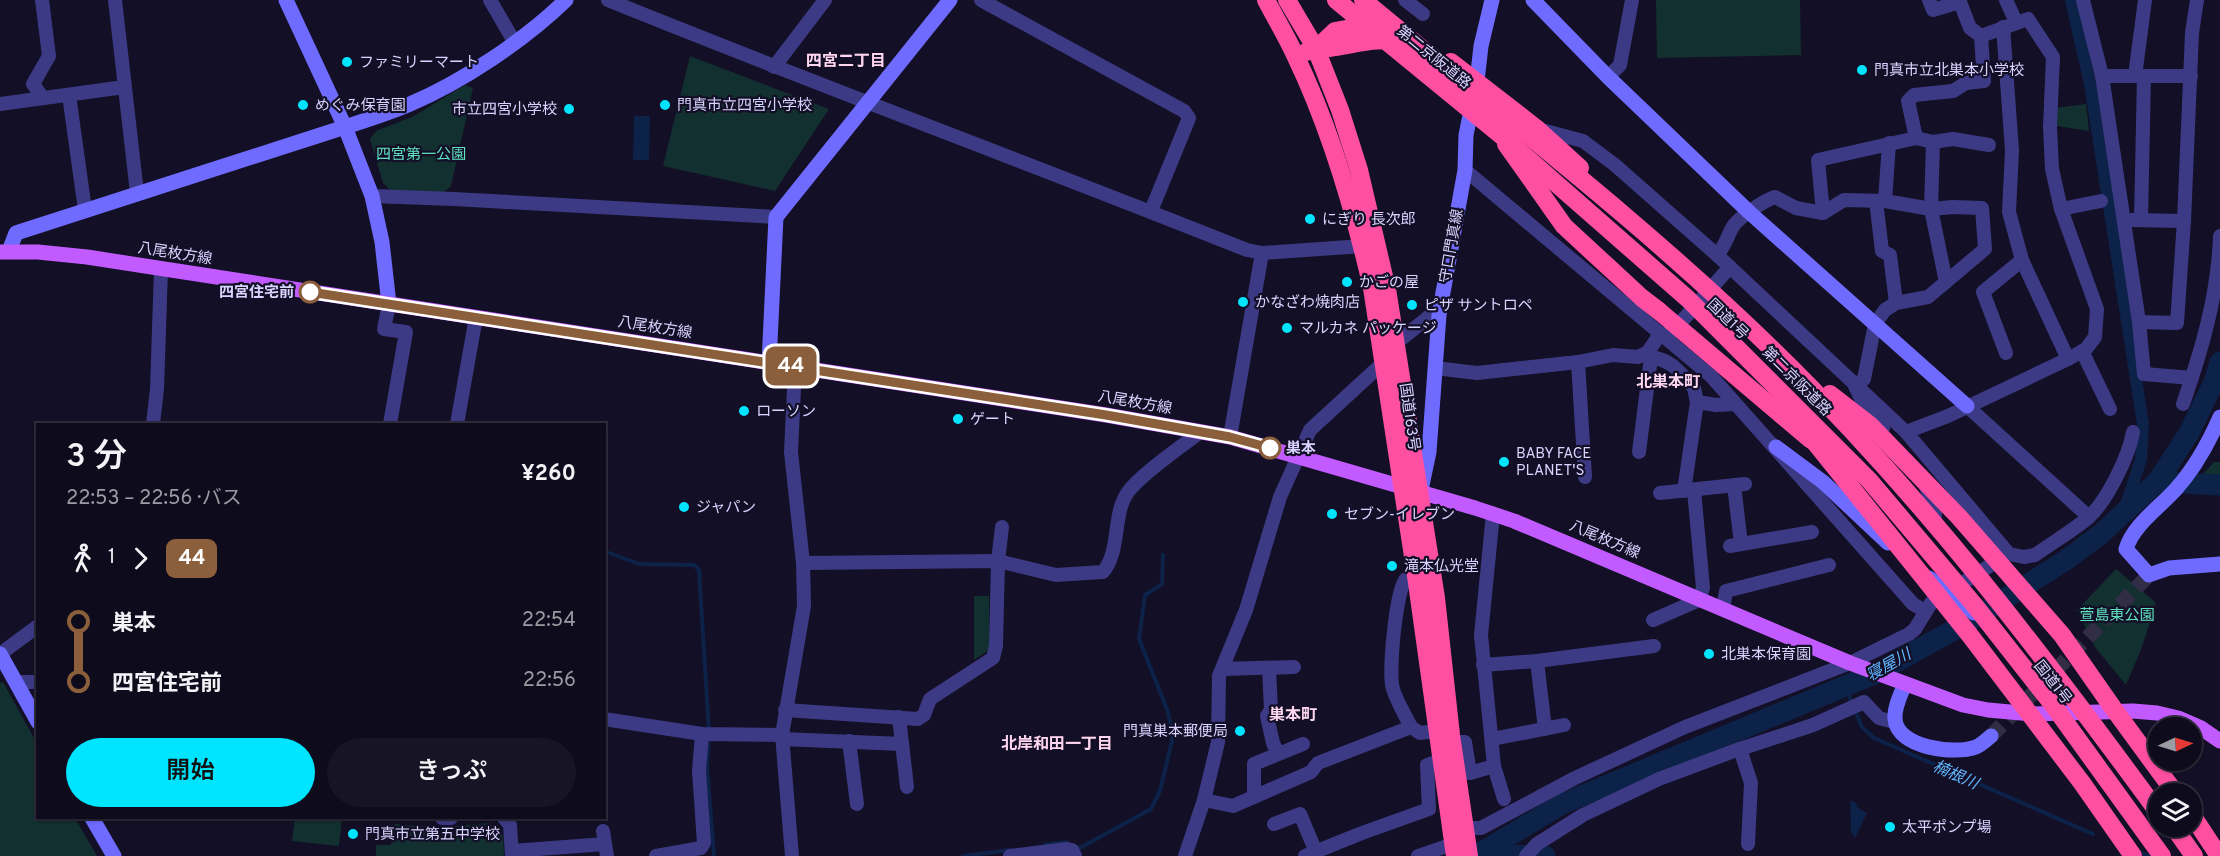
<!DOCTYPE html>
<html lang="ja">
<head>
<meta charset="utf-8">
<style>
  body { margin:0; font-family:Overpass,"Noto Sans JP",sans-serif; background:#171425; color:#f1f3f6; height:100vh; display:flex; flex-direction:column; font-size:22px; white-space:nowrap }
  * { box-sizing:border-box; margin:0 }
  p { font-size:20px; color:#9b9ba3 }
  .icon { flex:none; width:33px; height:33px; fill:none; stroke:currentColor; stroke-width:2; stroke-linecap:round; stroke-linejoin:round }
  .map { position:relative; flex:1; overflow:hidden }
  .sheet { position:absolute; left:36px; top:423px; width:570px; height:396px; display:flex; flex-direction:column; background:#0e0b1c; border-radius:0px; box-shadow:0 2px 4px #0004,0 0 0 2px #2e2b3b }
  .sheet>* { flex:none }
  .badge { padding:0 12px; border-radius:9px; font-size:21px; line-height:39px }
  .needle { width:39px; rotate:86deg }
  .fabs { position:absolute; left:2148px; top:717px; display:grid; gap:12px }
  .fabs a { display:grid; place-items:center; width:54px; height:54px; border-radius:50%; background:#0e0b1c; box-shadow:0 2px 4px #0004,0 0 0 2px #2e2b3b; font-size:30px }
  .map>.badge { position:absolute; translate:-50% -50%; box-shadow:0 0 0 3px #fff }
  .legs { display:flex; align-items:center; gap:9px; height:66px; padding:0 30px; font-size:20px }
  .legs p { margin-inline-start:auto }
  .overview { display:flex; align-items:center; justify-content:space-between; height:102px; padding:0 30px }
  h1 { font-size:33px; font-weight:600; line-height:45px }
  .primary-button { display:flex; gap:12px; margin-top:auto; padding:12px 30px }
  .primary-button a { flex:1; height:69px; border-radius:36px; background:#00e5ff; color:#111; font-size:24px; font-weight:600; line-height:69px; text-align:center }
  .primary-button a+a { background:#171425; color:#f1f3f6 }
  ul { padding:0 30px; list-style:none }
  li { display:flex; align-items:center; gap:21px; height:60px; font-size:22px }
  li i { display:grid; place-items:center; width:9px; height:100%; margin:0 8px; background:currentColor }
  li i::after { content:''; width:15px; height:15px; margin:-8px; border:4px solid; border-radius:50%; background:#0e0b1c }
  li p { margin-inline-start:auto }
  li:first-child i { background:linear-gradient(#0000 50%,currentColor 0) }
  li:last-child i { background:linear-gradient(currentColor 50%,#0000 0) }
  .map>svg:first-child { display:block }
</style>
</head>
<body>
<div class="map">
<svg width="2220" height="856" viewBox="0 0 2220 856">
  <rect width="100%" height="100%" fill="#130f26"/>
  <g fill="#12302f">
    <path d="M 1656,0 L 1800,0 L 1801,55 L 1657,58 Z"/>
    <path d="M 690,56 L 829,109 L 775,191 L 663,166 Z"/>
    <path d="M 465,85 L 473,88 L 451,186 L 444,192 L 391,191 L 383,183 L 370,139 L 376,131 L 414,116 Z"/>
    <path d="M 2086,104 L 2089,131 L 2057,126 L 2056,108 Z"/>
    <path d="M 2214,462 L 2220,462 L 2220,489 L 2191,488 Z"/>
    <path d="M 2116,569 L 2156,603 L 2142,647 L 2126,685 L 2095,647 L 2077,610 Z"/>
    <path d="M 974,596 L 989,596 L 989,650 L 974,660 Z"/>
    <path d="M 3,682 L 34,738 L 37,749 L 38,818 L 75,818 L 97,856 L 0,856 L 0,683 Z"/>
    <path d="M 295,818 L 342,818 L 339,846 L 292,841 Z"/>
    <path d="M 489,823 L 503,835 L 504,856 L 376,856 L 376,845 L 391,845 L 395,824 L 435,828 Z"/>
  </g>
  <g fill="#0c2248">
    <path d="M 634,116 L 650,116 L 649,160 L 633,160 Z"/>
    <path d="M 1850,801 L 1855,802 L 1858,808 L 1867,813 L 1855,838 L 1851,832 Z"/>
  </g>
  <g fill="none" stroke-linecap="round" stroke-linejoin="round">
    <g stroke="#0c2248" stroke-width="4">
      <path d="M 604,551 L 639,564 L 694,565 L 699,570 L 709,731"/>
      <path d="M 1845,686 L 1862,727 L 1874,738 L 2093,834"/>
      <path d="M 709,738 L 707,766 L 714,856"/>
      <path d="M 1044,845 L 1066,842 L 1069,844"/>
      <path d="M 1076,847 L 1080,848 L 1151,809 L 1160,791 L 1173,736 L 1168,712 L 1139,639 L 1145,595 L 1162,584 L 1163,555"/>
      <path d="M 2139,852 L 2149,856"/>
      <path d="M 963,856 L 1010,850"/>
    </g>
    <path stroke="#0c2248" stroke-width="12" d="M 2071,0 L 2090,84 L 2143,424 L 2141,459 L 2123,514"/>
    <g stroke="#0c2248" stroke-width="21">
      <path d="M 2164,482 L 2220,485"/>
      <path d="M 1487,849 L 1512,855 L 1545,856"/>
      <path d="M 1470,856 L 1487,849 L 1562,804 L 1874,674 L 1968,622 L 2066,560 L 2102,533 L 2158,481 L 2189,433 L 2214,382 L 2220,362"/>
    </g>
    <path stroke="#312d47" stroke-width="15" stroke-dasharray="15 8" stroke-linecap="butt" d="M 1991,736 L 2149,575"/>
    <g stroke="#3d3a85" stroke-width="14">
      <path d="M 42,0 L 49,56 L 33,84 L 43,98"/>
      <path d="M 115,0 L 137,193"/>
      <path d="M 490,0 L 515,43"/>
      <path d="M 608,0 C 820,86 1034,165 1247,250 L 1262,253 L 1363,246"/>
      <path d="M 981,0 L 1184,111 L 1189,118 L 1151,211"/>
      <path d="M 1405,0 L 1423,14"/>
      <path d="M 2006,0 L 2016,22"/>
      <path d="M 2083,0 L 2102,76 L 2139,322 L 2177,323 L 2184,221 L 2192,33 L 2197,0"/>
      <path d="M 2003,27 L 2012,150 L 2009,212 L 2022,260 L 2068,359"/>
      <path d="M 774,67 L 825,0"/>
      <path d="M 2102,76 L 2191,76"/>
      <path d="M 2135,76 L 2145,0"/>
      <path d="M 1608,77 L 1620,65 L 1632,0"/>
      <path d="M 69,95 L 85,210"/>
      <path d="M 0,104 L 124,87"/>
      <path d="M 1538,129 L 1583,141 L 1615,165 L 1717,255 L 1906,432 L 2009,554 L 2024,557 L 2035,555 C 2052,543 2072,531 2088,518 C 2107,501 2129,456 2133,432"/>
      <path d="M 1916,138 L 1908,101 L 1914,95 L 1953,91 L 1966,83 L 1984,81 L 1981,36"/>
      <path d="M 1933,142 L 1931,209 L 1946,282"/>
      <path d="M 1465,170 L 1711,376 L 1913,604 L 1925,611"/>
      <path d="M 372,196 L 454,199 L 776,217"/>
      <path d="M 1876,201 L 1882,251 L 1890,255 L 1896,303"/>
      <path d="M 1885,201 L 1889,143"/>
      <path d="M 2061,209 L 2101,201"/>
      <path d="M 1823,213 L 1818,160 L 1916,138 L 1933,142 L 1953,139 L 1989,145"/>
      <path d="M 2132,220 L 2184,221"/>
      <path d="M 2141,220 L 2144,76"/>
      <path d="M 1717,255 C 1727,244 1727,235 1734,225 C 1741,216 1765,200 1775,197 L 1796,208 L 1823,213 L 1844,200 L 1885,201 L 1931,209 L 1953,207 L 1982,208 L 1985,249 L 1928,297 L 1896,303 L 1885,310 L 1875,324 L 1864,379 L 1855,386 L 1865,407 L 1883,428"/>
      <path d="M 389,304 L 384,329 L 406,332 L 390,424"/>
      <path d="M 2139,322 L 2144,374 L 2192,378"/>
      <path d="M 2082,351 L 2110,409"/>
      <path d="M 2006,353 L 1983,292 L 2022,260"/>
      <path d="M 1651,357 C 1674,361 1679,372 1694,388 L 1697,402 L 1684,491"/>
      <path d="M 1578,362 L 1585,477"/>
      <path d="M 1435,368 L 1477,373 L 1578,362 L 1613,355 L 1638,357 L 1648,352 L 1658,337 L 1673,331 L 1730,267"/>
      <path d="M 1697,402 L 1716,405 L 1735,404"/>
      <path d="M 2183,404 C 2202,349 2218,295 2220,236"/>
      <path d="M 1967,406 L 2089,517"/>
      <path d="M 153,424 L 157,389 L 161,269"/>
      <path d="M 457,424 L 476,317"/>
      <path d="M 1906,432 L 1948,416 L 2068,359 L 2086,349 L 2095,337 L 2097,309 L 2061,209 L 2052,169 L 2050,127 L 2053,57 L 2028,19 L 1981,36 L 1970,28 L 1960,2 L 1933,10 L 1929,0"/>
      <path d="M 1230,437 L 1262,253"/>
      <path d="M 1639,452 L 1651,357 L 1648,352"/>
      <path d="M 1734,485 L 1741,544"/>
      <path d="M 1926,487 L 1935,509 L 1935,516"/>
      <path d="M 1660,493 L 1745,484"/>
      <path d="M 1493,514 L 1481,635 L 1494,766 L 1504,799"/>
      <path d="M 1730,546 L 1812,532"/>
      <path d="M 803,563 L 998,561 L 1056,575 L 1103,572 C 1121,551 1112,514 1128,492 C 1141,474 1181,447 1200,432"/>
      <path d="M 1723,609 L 1726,591 L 1829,565"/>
      <path d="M 1653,620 L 1699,600 L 1703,588 L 1694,490"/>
      <path d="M 0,654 L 38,626"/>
      <path d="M 1537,661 L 1545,729"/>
      <path d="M 1483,665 L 1537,661 L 1654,646"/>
      <path d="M 1269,668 L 1271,710 L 1267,716 L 1273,743 L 1278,754"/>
      <path d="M 1222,669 L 1294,667"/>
      <path d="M 17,682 L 38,682"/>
      <path d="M 785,710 L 918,719 L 924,715 L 930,699 L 993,658 L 996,646 L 998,561 L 1002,527"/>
      <path d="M 899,717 L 907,787"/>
      <path d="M 604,719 L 702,734 L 782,735"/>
      <path d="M 1411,727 C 1405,715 1397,702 1393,689 C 1388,674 1396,589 1406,579 L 1416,576"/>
      <path d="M 782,739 L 902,744"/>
      <path d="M 1492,739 L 1564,725"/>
      <path d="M 849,741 L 857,804"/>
      <path d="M 1452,742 L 1465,742 L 1470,773 L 1494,766"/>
      <path d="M 1740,749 L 1751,783 L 1748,844"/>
      <path d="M 1254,797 L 1254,764 L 1303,744"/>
      <path d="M 1204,800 L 1233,806 L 1311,772 L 1318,763 L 1411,727 L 1420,733 L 1436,731"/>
      <path d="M 442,818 L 451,818"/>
      <path d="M 504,818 L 510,825 L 512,856"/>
      <path d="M 1274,824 L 1300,814 L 1316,852"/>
      <path d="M 1465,828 L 1481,828 L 1575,778 L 1685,727 L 1850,663 L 1909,634 L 1915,629 L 1931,603 L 2005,556"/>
      <path d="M 603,831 L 607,856"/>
      <path d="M 512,851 L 605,844"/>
      <path d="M 656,856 L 701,848 L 704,843 L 699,771 L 702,734"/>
      <path d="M 792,856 L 782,735 L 804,606 L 803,563 L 791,452 L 795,367"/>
      <path d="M 1010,856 L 1067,849 L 1072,850 L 1075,856"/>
      <path d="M 1185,856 L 1204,800 L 1218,742 L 1219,676 L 1246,610 L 1280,497 L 1310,430 L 1384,362 L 1395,344 L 1431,315 L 1439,315"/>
      <path d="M 1305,856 L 1362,833 L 1429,809 L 1427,765 L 1441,760"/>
      <path d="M 1418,856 L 1453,844"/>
      <path d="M 1526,856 L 1537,844 L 1583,815 L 1659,779 L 1734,751 L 1813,725 L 1864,702 L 1879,718 L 1894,722"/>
    </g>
    <g stroke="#6f6bff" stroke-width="15">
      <path d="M 286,0 L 345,127 C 367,120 389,113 410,104 C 462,82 525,40 566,0"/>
      <path d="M 1533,0 L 1608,77 L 1749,212 L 1967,406"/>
      <path d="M 9,251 L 16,233 L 345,127 L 372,196 L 382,242 L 389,304"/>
      <path d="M 769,363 L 776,217 L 950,0"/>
      <path d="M 2220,417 C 2209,442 2195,468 2176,489 C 2160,507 2133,525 2126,549 L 2149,575 L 2169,568 L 2220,564"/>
      <path d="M 1776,447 L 1823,482 L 1888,543"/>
      <path d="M 1421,490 L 1429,452 L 1439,315 L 1465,170 L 1466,135 L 1477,81 L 1481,46 L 1492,0"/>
      <path d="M 0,654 L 38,722"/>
      <path d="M 1905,684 C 1901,694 1894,707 1895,719 C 1897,748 1955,755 1976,747 C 1981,745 1986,740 1991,736"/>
      <path d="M 92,818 L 114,856"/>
    </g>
    <path stroke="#c25bff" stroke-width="15" d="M 0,252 L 38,252 L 87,257 L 1106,415 L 1230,437 L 1475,508 L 1514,521 L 1850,663 L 1963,705 L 1988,710 L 2032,714 L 2133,711 L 2157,713 L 2178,718 L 2201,728 L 2220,741"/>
    <g stroke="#ff4fa3" stroke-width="18">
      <path d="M 1266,0 C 1276,19 1287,37 1296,57 C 1331,130 1354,209 1372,288 L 1416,576 L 1455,856"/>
      <path d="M 1287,0 L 1316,49 L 1340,110 L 1359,170 L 1387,289 L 1436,598 L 1451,735 L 1469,856"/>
      <path d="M 1316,49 L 1335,31 L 1378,23"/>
      <path d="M 1306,52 C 1316,49 1325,49 1335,47 C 1356,44 1373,38 1394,41"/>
      <path d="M 1451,62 L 1536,128 L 1580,168"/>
      <path d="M 1506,144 L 1564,226 L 1642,298 L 1659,311"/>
      <path d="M 2173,826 L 2194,856"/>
    </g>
    <path stroke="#6f6bff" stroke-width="15" d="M 1929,578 L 1974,613"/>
    <g stroke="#ff4fa3" stroke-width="18">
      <path d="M 1336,0 L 1502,136 L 1688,299 L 1869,480 L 1976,607 L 2053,705 L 2162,856"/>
      <path d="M 1363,0 C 1501,115 1644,224 1773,350 C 1919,492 2038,648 2158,812"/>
      <path d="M 1659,311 L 1811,440"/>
      <path d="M 1830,394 L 1870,425 L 1959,517 L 2062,635 L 2113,708 L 2176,794"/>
      <path d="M 1805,430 L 1969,634 L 2082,783 L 2133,856"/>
      <path d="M 2192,815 L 2219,856"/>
    </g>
  </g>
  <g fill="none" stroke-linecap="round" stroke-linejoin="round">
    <defs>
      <path id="line-1" d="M 310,292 L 1106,415 L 1230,437 L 1270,448"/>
    </defs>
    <use href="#line-1" stroke="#fff" stroke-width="14"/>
    <use href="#line-1" stroke="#8b5e3c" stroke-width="9"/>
  </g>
  <g fill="#00e5ff" stroke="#130f26" stroke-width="2">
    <circle cx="347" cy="62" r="6"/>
    <circle cx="1862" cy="70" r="6"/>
    <circle cx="303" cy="105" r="6"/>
    <circle cx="665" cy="105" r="6"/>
    <circle cx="569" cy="109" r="6"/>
    <circle cx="1310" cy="219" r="6"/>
    <circle cx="1347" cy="282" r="6"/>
    <circle cx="1243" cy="302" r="6"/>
    <circle cx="1412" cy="305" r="6"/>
    <circle cx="1287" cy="328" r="6"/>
    <circle cx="744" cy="411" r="6"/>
    <circle cx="958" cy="419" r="6"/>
    <circle cx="1504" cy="462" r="6"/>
    <circle cx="684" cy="507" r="6"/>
    <circle cx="1332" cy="514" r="6"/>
    <circle cx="1392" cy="566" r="6"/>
    <circle cx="1709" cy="654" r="6"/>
    <circle cx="1240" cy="731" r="6"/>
    <circle cx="1890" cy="827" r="6"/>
    <circle cx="353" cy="834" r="6"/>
  </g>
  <g fill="#fff" stroke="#8b5e3c" stroke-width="3">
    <circle cx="310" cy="292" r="10"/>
    <circle cx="1270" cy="448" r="10"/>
  </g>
  <g text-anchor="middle" stroke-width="4.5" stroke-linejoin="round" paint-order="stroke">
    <g font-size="15" fill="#d9d4ff" stroke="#130f26">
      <text transform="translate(1434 57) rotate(39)" y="5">第二京阪道路</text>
      <text transform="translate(1451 246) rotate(-80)" y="5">守口門真線</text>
      <text transform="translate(175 253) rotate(9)" y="5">八尾枚方線</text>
      <text transform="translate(1728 319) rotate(44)" y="5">国道1号</text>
      <text transform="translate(655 327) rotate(9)" y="5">八尾枚方線</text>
      <text transform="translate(1797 381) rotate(45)" y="5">第二京阪道路</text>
      <text transform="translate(1135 402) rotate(10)" y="5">八尾枚方線</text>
      <text transform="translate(1410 417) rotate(82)" y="5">国道163号</text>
      <text transform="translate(1605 539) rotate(23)" y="5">八尾枚方線</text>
      <text transform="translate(2053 682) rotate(52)" y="5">国道1号</text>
    </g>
    <g font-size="15" fill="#d9d4ff" stroke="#130f26" text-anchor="start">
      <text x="359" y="67">ファミリーマート</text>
      <text x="1874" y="75">門真市立北巣本小学校</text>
      <text x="315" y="110">めぐみ保育園</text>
      <text x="677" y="110">門真市立四宮小学校</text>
      <text x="557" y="114" text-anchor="end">市立四宮小学校</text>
      <text x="1322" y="224">にぎり 長次郎</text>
      <text x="1359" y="287">かごの屋</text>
      <text x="1255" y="307">かなざわ焼肉店</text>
      <text x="1424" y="310">ピザ サントロペ</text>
      <text x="1299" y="333">マルカネ パッケージ</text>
      <text x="756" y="416">ローソン</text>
      <text x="970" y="424">ゲート</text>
      <text x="1516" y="458">BABY FACE<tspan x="1516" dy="17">PLANET'S</tspan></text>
      <text x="696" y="512">ジャパン</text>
      <text x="1344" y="519">セブン-イレブン</text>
      <text x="1404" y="571">滝本仏光堂</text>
      <text x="1721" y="659">北巣本保育園</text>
      <text x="1228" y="736" text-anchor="end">門真巣本郵便局</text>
      <text x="1902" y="832">太平ポンプ場</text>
      <text x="365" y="839">門真市立第五中学校</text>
    </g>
    <g font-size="15" fill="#5fe0c0" stroke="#130f26">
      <text x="421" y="159">四宮第一公園</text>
      <text x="2117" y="620">萱島東公園</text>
    </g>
    <g font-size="15" font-weight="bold" fill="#d9d4ff" stroke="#130f26" text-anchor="end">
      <text x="294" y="297">四宮住宅前</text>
      <text x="1286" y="453" text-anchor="start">巣本</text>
    </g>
    <g font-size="16" font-weight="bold" fill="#ffd6f0" stroke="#130f26">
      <text x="846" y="66">四宮二丁目</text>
      <text x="1668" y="387">北巣本町</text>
      <text x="1293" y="720">巣本町</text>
      <text x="1057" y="749">北岸和田一丁目</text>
    </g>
    <g font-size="16" font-style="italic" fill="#62b6ff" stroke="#130f26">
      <text transform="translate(1888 664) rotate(-29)" y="6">寝屋川</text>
      <text transform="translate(1956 774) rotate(24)" y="6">楠根川</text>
    </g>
  </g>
</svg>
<div class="fabs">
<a><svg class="needle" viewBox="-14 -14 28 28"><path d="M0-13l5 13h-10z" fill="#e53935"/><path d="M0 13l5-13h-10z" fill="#9b9ba3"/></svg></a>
<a><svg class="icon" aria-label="layers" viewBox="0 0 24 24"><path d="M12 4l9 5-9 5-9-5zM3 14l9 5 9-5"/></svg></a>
</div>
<b class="badge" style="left:791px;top:366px;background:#8b5e3c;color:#fff">44</b>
<section class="sheet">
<div class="overview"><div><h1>3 分</h1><p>22:53 – 22:56 · バス</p></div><b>¥260</b></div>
<div class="legs"><svg class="icon" aria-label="walk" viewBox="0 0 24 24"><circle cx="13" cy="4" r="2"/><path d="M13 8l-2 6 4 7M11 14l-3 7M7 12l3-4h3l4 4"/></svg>1<svg class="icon" aria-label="forward" viewBox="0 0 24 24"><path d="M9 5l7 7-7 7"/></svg><b class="badge" style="background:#8b5e3c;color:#fff">44</b></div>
<ul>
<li><i style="color:#8b5e3c"></i><b>巣本</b><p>22:54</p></li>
<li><i style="color:#8b5e3c"></i><b>四宮住宅前</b><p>22:56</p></li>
</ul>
<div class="primary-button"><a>開始</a><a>きっぷ</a></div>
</section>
</div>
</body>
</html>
